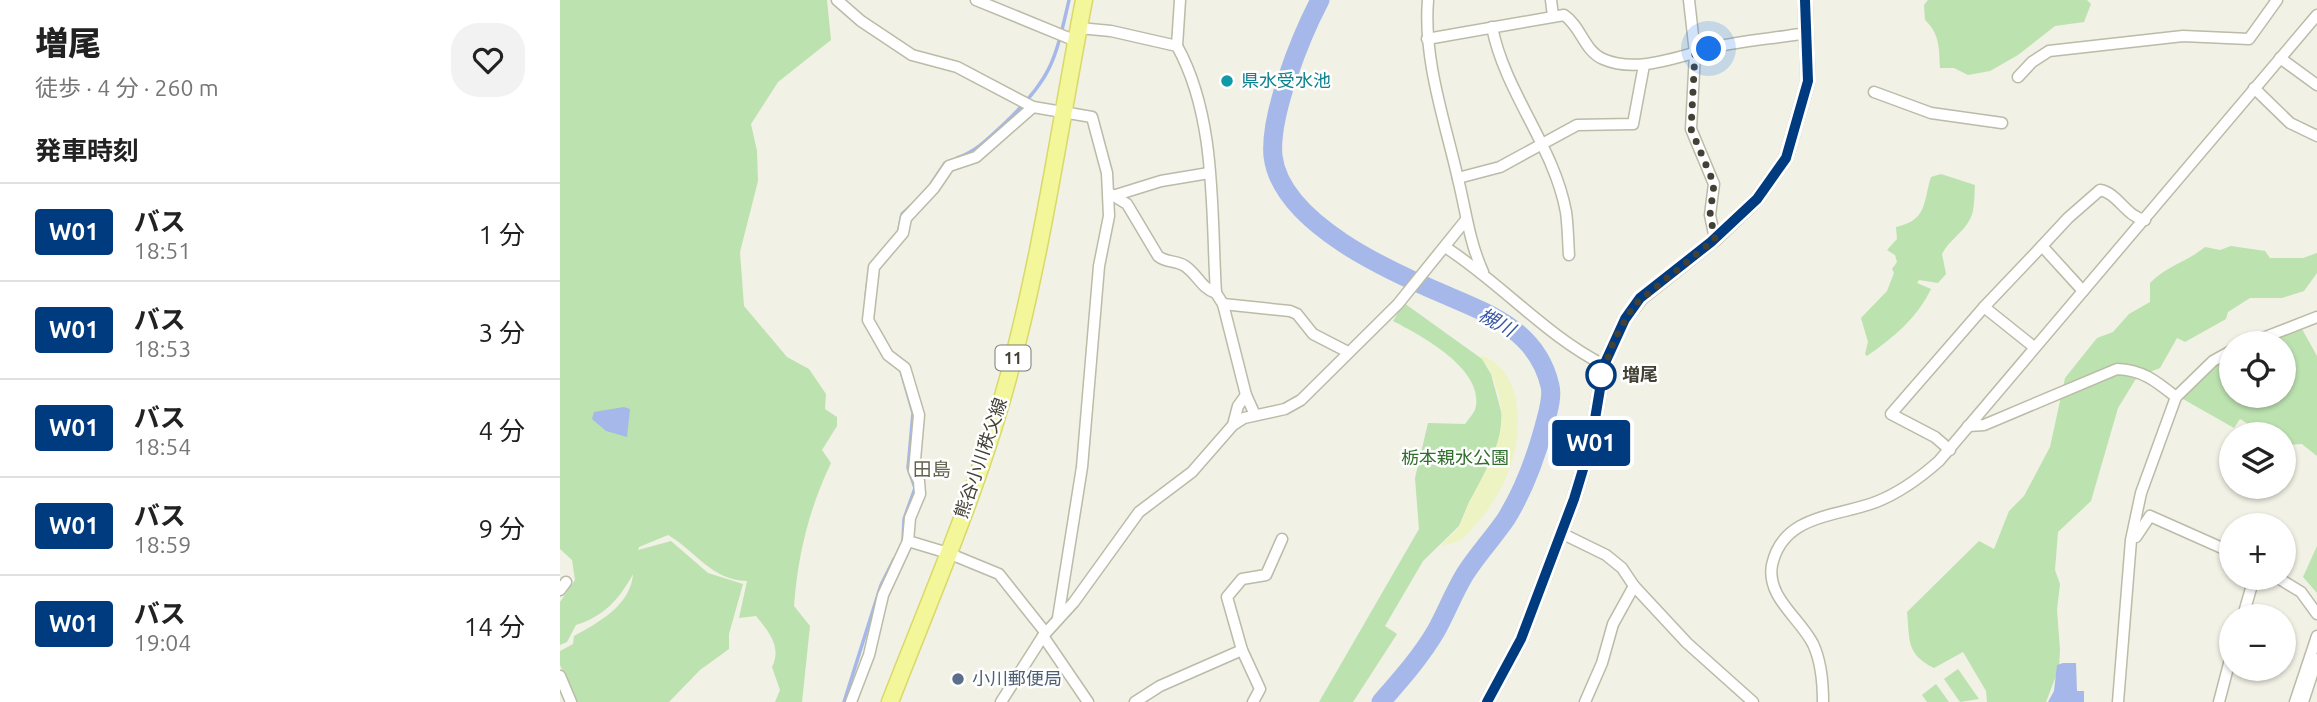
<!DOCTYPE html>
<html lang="ja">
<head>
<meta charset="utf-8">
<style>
  body { margin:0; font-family:Ubuntu,"Noto Sans JP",sans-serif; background:#f2f2f2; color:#222; height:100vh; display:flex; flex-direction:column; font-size:26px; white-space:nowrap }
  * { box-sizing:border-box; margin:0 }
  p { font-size:23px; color:#767676 }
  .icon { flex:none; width:38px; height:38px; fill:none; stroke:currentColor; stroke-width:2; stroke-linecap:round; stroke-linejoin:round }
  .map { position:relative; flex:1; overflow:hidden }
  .panel { display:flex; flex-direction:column; background:#fff; width:560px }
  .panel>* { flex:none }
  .badge { padding:0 14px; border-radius:5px; font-size:24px; line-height:46px }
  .buttons { position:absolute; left:1659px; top:331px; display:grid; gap:14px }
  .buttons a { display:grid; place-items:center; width:77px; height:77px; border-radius:50%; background:#fff; box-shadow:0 2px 5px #0004; font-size:35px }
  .you { position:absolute; width:35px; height:35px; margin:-18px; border:5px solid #fff; border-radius:50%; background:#1a73e8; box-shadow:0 0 0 10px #1a73e833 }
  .map>.badge { position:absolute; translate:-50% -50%; box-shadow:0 0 0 4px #fff }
  h2 { padding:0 35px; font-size:26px; line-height:63px }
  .round { display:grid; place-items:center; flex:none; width:74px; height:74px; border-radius:28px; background:#f2f2f2 }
  .summary { display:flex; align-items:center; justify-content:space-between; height:119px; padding:0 35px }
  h1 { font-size:33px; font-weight:800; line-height:52px }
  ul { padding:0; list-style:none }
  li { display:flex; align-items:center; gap:21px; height:98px; padding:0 35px; border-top:2px solid #e0e0e0 }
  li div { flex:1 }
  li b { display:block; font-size:26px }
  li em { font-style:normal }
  li .badge { min-width:77px; font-weight:700; text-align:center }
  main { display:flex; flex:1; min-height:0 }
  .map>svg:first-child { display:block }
</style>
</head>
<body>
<main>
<section class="panel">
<div class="summary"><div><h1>増尾</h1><p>徒歩 · 4 分 · 260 m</p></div><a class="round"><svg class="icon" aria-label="heart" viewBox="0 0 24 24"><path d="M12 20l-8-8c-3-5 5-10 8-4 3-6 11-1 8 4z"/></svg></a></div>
<h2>発車時刻</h2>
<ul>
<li><span class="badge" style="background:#003b80;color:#fff">W01</span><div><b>バス</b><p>18:51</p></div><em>1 分</em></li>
<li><span class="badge" style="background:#003b80;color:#fff">W01</span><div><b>バス</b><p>18:53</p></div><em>3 分</em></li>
<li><span class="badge" style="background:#003b80;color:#fff">W01</span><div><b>バス</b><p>18:54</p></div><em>4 分</em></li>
<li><span class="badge" style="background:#003b80;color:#fff">W01</span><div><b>バス</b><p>18:59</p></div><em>9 分</em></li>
<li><span class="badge" style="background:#003b80;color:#fff">W01</span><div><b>バス</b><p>19:04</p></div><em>14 分</em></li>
</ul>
</section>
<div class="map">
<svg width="1757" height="702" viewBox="0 0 1757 702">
  <rect width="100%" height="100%" fill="#f1f1e5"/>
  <g fill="#bce2b0">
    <path d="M 0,0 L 267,0 L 271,40 L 218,82 L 191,124 L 197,151 L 198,181 L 180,252 L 184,306 L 227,357 L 249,369 L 266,394 L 265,409 L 277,417 L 277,426 L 262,450 L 271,463 C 249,509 238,554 234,606 L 250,626 L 242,702 L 215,702 L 220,690 L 212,667 C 222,647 209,632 196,616 L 179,618 L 187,581 C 151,580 137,552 108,535 L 79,547 L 78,550 L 111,541 L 148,573 L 183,584 L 169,634 L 169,649 L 140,670 L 109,702 L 16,702 L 0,665 L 0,651 L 13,644 L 14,636 C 38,623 71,605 73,574 C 60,598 45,616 16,625 L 7,642 L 0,645 L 0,602 L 15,580 L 12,560 L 0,549 Z"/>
    <path d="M 1368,0 L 1527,0 L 1531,4 L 1524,22 L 1495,26 L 1458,55 L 1430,71 L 1408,75 L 1394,68 L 1380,68 C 1379,49 1380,34 1365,20 L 1364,5 Z"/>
    <path d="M 1381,174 L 1415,185 C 1414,196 1415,210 1410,219 C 1403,233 1389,240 1382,254 L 1386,274 L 1378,283 L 1359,280 L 1357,283 L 1371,289 C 1357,318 1333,338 1307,356 L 1305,354 L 1308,342 L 1301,318 L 1327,291 L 1334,273 L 1332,269 L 1337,262 L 1335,255 L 1327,250 L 1337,239 L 1336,227 C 1368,220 1363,202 1371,177 Z"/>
    <path d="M 1671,246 L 1705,251 L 1710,258 L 1743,258 L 1757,253 L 1757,273 L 1744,291 L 1722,298 L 1690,298 L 1668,312 L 1666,319 L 1625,342 L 1617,338 L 1600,368 L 1577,377 L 1558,408 L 1531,501 L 1498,532 L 1495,570 L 1500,584 L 1497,610 L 1500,650 L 1499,668 L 1486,702 L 1427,702 L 1426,691 L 1403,652 L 1374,668 C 1346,654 1350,641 1347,612 L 1419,541 L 1434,549 L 1449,511 L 1464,496 L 1490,447 L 1505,378 L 1537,338 L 1553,332 L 1569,314 L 1590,302 L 1590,283 C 1606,266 1627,262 1645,247 L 1660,250 Z"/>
    <path d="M 844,303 L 922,359 L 931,374 L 942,415 L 940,437 L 930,466 L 909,502 L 899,526 L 863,561 L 825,626 L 837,634 L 793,702 L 759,702 L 859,529 L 855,478 L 868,423 L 905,424 C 908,420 913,414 915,410 C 927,370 860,335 833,321 Z"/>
    <path d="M 1742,329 L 1757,356 L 1757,456 L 1742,444 L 1724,445 L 1724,434 L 1705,434 L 1680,419 L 1674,428 L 1623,399 L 1663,358 L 1671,355 L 1671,396 L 1724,396 L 1724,343 L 1703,343 Z"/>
    <path d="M 1757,546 L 1757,593 L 1743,577 Z"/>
    <path d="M 1398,669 L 1419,699 L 1400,702 L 1384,679 Z"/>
    <path d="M 1376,684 L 1389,702 L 1367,702 L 1362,695 Z"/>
  </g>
  <path fill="#eef3c3" d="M 919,355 C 937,360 949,375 954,392 C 968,445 943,500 904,537 C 896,545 890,542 881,547 C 885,538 894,535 899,527 C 904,519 906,509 910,501 C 929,463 951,433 937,389 C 933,376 928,365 919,355 Z"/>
  <g fill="#a5b8e9">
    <path d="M 64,407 L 70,409 L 67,437 L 46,431 L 32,419 L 34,412 Z"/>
    <path d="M 1503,663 L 1516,663 L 1517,691 L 1524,691 L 1524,702 L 1488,702 L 1494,691 L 1497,665 Z"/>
  </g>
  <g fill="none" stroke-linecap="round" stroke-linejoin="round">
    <g stroke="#a5b8e9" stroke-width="3.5">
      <path d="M 397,158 C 417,151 430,137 445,123 C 492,78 495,61 509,0"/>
      <path d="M 371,184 L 385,163 L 390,161"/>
      <path d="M 338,234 L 342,214 L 354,203"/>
      <path d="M 306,297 L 308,280"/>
      <path d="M 341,371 L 353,413 L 348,468 L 355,488 L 344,519 L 343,540"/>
      <path d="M 284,702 L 321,585 L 334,559"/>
    </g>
    <path stroke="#a5b8e9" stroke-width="19" d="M 760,0 C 741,36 709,115 713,156 C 721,224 833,273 888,296 C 933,315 978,333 990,386 C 993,398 987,415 984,427 C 975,460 964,490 946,519 C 933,538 917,555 905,574 C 894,592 886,613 876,631 C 860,658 841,679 821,702"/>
    <defs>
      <g id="minor">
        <path d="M 277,0 L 301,21 L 352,55 L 397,67 L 473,107 L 532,117 L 547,173 L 549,216 L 539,266 L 522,467 L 498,618"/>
        <path d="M 416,0 L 516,41"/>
        <path d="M 868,0 C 863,60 885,121 898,179 C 906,211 909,241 923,272"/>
        <path d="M 991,0 L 993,16"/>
        <path d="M 1129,0 L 1135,53 L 1131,129 L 1154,184 L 1150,215 L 1155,239"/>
        <path d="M 932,27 C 945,93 994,146 1006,212 C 1008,226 1008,241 1009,255"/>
        <path d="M 519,28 L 551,31 L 617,46 C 657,118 651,213 656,293"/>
        <path d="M 867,39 L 1004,15 C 1021,26 1024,51 1043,59 C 1079,75 1124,54 1160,46 C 1188,40 1218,38 1246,33"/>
        <path d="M 617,46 L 620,0"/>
        <path d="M 1720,58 L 1757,85"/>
        <path d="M 1458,77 L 1472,62 L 1489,51 L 1623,36 L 1689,39 L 1717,0"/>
        <path d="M 1694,88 L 1730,123 L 1757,136"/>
        <path d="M 1314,92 L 1371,113 L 1442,123"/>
        <path d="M 898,178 L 940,167 L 1017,125 L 1073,124 L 1084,65"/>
        <path d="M 549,193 L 567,204 L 598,256 C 606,263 616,260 625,266 C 638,275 641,288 656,293 L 663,304 L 730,311 L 737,314 L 753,334 L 788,352"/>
        <path d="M 556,195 L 601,181 L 649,173"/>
        <path d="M 885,247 C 941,283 986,336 1044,365"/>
        <path d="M 1523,291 L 1482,246 L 1508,218 L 1540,190 C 1558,193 1565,216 1585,220"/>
        <path d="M 663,304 L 686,395 L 695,415"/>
        <path d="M 1690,343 L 1757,317"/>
        <path d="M 1474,347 L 1424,307 L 1482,246"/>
        <path d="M 673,425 L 678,406 L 686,395"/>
        <path d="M 1408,426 L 1424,425 L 1557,369 C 1583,370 1596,381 1616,397"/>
        <path d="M 1390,450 L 1375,437 L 1331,414 L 1424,307"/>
        <path d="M 1001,533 L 1046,555 L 1062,568 L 1074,586 L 1127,643 L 1193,702"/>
        <path d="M 1576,537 L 1590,516 L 1671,552"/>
        <path d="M 348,541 L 388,553 L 439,574 L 485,632"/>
        <path d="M 1718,578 L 1741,592 L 1757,614"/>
        <path d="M 0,590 L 6,582"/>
        <path d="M 1683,616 L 1694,578"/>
        <path d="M 483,636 L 514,602 L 579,512 L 632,472 L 673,425 L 684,418 L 725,409 L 741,400 L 838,304 L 905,221"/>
        <path d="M 0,676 L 11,702"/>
        <path d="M 291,702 L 309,655 L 323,595 L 348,541 L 350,518 L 360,494 L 359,481 L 354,471 L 359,415 L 345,368 L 328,355 L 308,320 L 314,267 L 343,233 L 346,218 L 374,188 L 389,166 L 416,157 L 473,107"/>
        <path d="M 441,702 L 483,636 L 528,702"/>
        <path d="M 575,702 L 600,686 L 682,650"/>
        <path d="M 693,702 L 700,689 L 682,650 L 667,597 L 682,579 L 706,575 L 722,539"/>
        <path d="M 1025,702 L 1042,663 L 1053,624 L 1074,586"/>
        <path d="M 1263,702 C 1263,684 1261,661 1253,644 C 1240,618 1206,597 1212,565 C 1223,514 1277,517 1316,502 C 1339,493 1361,477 1379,461 L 1757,15"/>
        <path d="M 1558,702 L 1571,540 L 1581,493 L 1616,397 L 1653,361 L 1671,351"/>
        <path d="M 1659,702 L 1671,656"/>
        <path d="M 1735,702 L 1757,636"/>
        <path d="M 1743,702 L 1757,659"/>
      </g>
      <path id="tertiary" d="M 927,702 L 961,639 L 1014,499 L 1031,443 L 1044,365 L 1065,319 L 1081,298 L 1155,239 L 1197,199 L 1226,158 L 1248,81 L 1245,0"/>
      <path id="primary" d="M 330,702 C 370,599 415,496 445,389 C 481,262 499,129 524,0"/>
    </defs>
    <use href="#minor" stroke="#bbbba8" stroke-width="13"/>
    <use href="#tertiary" stroke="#bbbba8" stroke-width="16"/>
    <use href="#primary" stroke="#d8d96a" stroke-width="19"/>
    <use href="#minor" stroke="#fff" stroke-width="10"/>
    <use href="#tertiary" stroke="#fff" stroke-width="12"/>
    <use href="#primary" stroke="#f3f699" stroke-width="16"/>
  </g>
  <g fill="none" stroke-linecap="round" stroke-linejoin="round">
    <defs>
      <path id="line" d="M 927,702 L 961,639 L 1014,499 L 1031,443 L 1044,365 L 1065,319 L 1080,298 L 1151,242 L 1197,199 L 1226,158 L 1248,81 L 1245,0"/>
    </defs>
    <use href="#line" stroke="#fff" stroke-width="16"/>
    <use href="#line" stroke="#003b80" stroke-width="10"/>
    <path stroke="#434135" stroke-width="7" stroke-dasharray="0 12.6" d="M 1041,375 L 1039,384 L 1054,340 L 1074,305 L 1155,239 L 1150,215 L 1154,184 L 1131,129 L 1135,53 L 1149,49"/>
  </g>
  <circle fill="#0f9aa8" stroke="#fff" stroke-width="2.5" cx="667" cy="81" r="7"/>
  <circle fill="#fff" stroke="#003b80" stroke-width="3.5" cx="1041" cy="375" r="14"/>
  <circle fill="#5c6f8a" stroke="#fff" stroke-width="2.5" cx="398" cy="679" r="7"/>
  <g text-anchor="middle" stroke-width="5" stroke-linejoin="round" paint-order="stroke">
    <rect fill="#fff" stroke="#7b7a72" stroke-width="2" x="435.5" y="345.5" width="35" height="25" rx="5"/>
    <g font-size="16" font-weight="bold" fill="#434135">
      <text x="453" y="364">11</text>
    </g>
    <g font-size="18" fill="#0d838f" stroke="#fff" text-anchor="start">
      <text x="681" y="87">県水受水池</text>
    </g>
    <g font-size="18" font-weight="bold" fill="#434135" stroke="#fff" text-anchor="start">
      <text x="1062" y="381">増尾</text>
    </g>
    <g font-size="18" fill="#434135" stroke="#fff">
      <text transform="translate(421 458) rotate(-71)" y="6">熊谷小川秩父線</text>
    </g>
    <g font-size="18" fill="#326f2e" stroke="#fff">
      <text x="895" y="464">栃本親水公園</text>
    </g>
    <g font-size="18" fill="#4e5e75" stroke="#fff" text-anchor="start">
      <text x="412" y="685">小川郵便局</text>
    </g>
    <g font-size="19" font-style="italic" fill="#3854a5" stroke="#fff">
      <text transform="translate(937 322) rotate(29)" y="7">槻川</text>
    </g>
    <g font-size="19" fill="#64624d" stroke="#fff">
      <text x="372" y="476">田島</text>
    </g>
  </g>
</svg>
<div class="buttons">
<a><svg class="icon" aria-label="locate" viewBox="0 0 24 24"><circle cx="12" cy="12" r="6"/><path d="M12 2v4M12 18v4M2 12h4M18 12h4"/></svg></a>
<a><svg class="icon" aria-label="layers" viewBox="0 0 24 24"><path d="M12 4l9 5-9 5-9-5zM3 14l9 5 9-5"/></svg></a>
<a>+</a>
<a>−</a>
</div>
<div class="you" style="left:1149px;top:49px"></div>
<b class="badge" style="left:1031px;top:443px;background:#003b80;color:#fff">W01</b>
</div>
</main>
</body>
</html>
